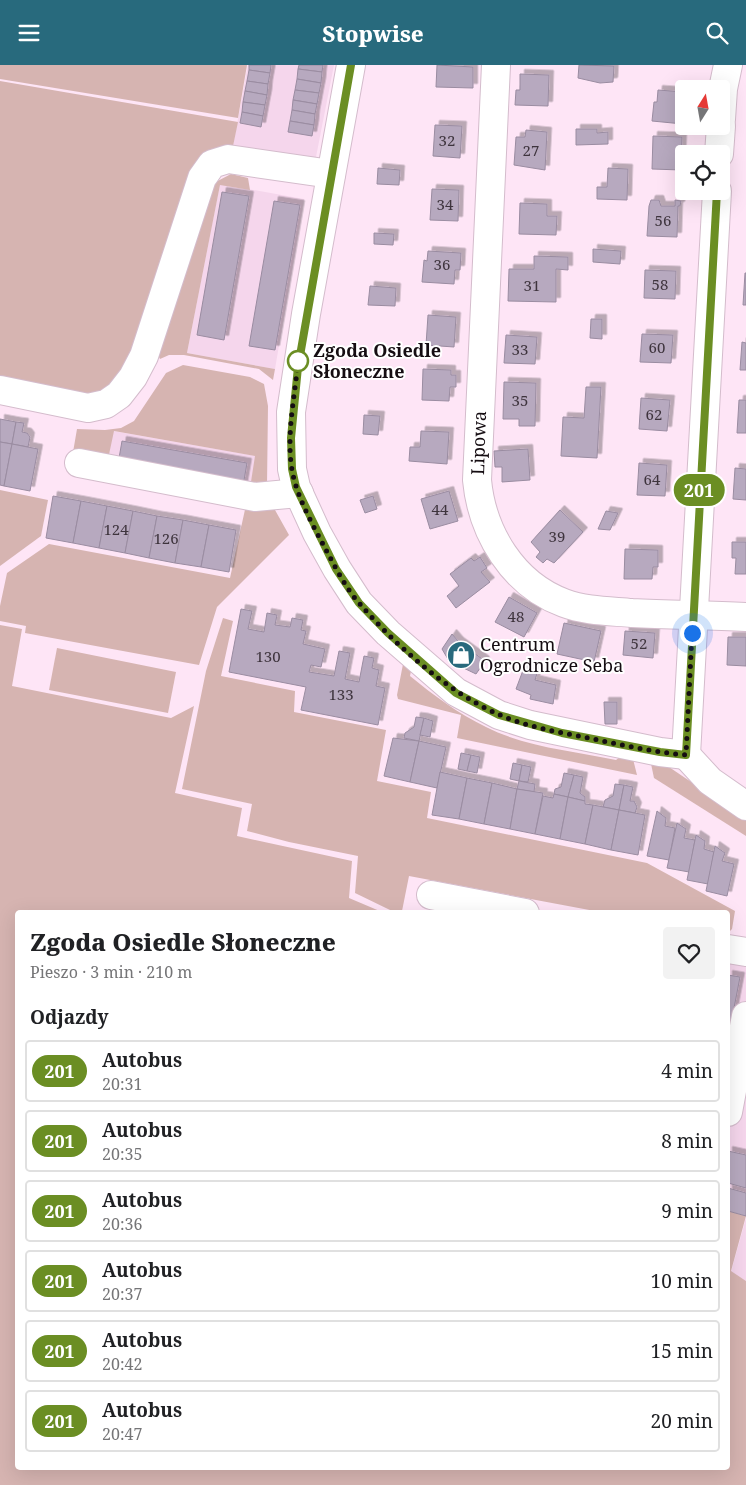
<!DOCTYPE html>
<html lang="pl">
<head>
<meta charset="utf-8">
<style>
  body { margin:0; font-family:"Noto Serif",serif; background:#f2f2f2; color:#202124; height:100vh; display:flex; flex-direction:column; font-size:19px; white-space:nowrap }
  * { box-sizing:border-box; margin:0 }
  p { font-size:16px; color:#757577 }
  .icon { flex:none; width:28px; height:28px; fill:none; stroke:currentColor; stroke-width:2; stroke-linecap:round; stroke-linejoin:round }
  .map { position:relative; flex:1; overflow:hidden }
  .sheet { position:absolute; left:15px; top:845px; width:715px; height:560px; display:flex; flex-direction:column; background:#fff; border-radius:5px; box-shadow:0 5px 20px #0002 }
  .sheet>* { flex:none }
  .badge { padding:0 10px; border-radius:16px; font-size:18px; line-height:32px }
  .needle { width:32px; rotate:11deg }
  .buttons { position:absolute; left:675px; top:15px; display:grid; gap:10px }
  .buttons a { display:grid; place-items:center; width:55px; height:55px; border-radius:5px; background:#fff; box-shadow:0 5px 20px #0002; font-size:25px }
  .you { position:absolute; width:25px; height:25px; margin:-12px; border:4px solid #fff; border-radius:50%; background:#1a73e8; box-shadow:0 0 0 8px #1a73e833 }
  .map>.badge { position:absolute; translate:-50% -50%; box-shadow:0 0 0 2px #fff }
  h2 { padding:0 15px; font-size:19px; line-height:45px }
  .round { display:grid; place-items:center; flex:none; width:52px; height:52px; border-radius:5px; background:#f2f2f2 }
  .overview { display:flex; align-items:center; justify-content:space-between; height:85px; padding:0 15px }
  h1 { font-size:24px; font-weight:800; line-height:38px }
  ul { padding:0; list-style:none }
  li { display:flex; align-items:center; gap:15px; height:62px; margin:0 10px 8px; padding:0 5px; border:2px solid #e0e0e0; border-radius:5px }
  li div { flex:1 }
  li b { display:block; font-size:19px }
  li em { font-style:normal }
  li .badge { min-width:55px; font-weight:700; text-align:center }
  header { display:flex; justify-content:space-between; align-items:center; height:65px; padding:0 15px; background:#286a7d; color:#fff; font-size:22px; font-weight:800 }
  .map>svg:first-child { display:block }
</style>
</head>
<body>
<header><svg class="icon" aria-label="menu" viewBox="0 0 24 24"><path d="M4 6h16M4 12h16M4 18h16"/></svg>Stopwise<svg class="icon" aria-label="search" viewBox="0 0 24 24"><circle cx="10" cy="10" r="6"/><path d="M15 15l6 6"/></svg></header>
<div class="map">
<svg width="746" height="1420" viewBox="0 0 746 1420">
  <defs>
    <filter id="shadow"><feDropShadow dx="4.5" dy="-4.5" stdDeviation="0" flood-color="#0004"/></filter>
  </defs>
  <rect width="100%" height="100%" fill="#fee5f6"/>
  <g fill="#f5d6ec">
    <path d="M 248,0 L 334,0 L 315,97 L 232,86 Z"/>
    <path d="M 220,119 L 304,134 L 275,304 L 187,288 Z"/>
    <path d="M 113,366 L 256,391 L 250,423 L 107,399 Z"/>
    <path d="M 728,890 L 746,893 L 746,1151 L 728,1146 Z"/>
    <path d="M 746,1153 L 746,1216 L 731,1207 Z"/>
  </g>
  <g fill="#d6b4b1">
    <path d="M 0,0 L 247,0 L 238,53 L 0,14 Z"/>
    <path d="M 0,16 L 238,57 L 232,86 L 217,86 L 139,288 L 104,333 L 0,312 Z"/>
    <path d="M 231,109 L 248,113 L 250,125 L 220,120 L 187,288 L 275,304 L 273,315 L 259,304 L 184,290 L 169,290 L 160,294 L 157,288 L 210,120 Z"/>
    <path d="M 183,300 L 250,312 L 264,319 L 268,341 L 267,420 L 250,423 L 255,391 L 114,366 L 107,399 L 72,393 L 77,364 L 105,365 L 121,363 L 134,356 L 166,308 Z"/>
    <path d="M 0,425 L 48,435 L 41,471 L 0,501 Z"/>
    <path d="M 246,440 L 275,445 L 289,470 L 217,542 L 199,600 L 25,568 L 26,561 L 0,556 L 0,541 L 7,508 L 49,479 L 230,513 Z"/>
    <path d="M 223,553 L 233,556 L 221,611 L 295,626 L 294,647 L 386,665 L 377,716 L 431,727 L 427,753 L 647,798 L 735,846 L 732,864 L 728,868 L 728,848 L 600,847 L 409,811 L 402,846 L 390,845 L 355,828 L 358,791 L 289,777 L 247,766 L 252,739 L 182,724 L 206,606 Z"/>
    <path d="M 0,560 L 22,564 L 12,621 L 171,653 L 194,641 L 175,728 L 242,743 L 237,771 L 352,796 L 349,833 L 382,847 L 18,848 L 18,1402 L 728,1402 L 728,1146 L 746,1151 L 731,1206 L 746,1216 L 746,1420 L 0,1420 Z"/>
    <path d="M 57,583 L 176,607 L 168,648 L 49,625 Z"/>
    <path d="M 404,594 L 412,601 L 410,611 C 433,630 459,649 486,662 C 525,682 574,686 616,695 L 625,688 L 632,690 L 637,710 L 457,673 L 461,650 L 398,634 L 397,630 Z"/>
    <path d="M 650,694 L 666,700 L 746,754 L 746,771 L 654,713 Z"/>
  </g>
  <g fill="#b7a9bf" stroke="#9a8ca1" filter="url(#shadow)">
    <path d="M 249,0 L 271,0 L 270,8 L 249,5 Z"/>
    <path d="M 299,0 L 323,0 L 322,7 L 298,4 Z"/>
    <path d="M 437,0 L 473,2 L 473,23 L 436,22 Z"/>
    <path d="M 579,0 L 614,1 L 613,17 L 600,18 L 578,13 Z"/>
    <path d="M 298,4 L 322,7 L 321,18 L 297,14 Z"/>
    <path d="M 249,5 L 270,8 L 268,19 L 247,16 Z"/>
    <path d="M 520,9 L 549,10 L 548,41 L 515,40 L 516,25 L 520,25 Z"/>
    <path d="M 297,14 L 321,18 L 319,28 L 295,25 Z"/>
    <path d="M 247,16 L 268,19 L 267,30 L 245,26 Z"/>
    <path d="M 295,25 L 319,28 L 317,39 L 293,35 Z"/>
    <path d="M 658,25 L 684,27 L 683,59 L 652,56 L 654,37 L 657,37 Z"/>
    <path d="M 245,26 L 267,30 L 265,40 L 243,37 Z"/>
    <path d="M 293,35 L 317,39 L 315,49 L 292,45 Z"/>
    <path d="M 243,37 L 265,40 L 263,51 L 242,47 Z"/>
    <path d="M 292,45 L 315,49 L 314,60 L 290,56 Z"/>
    <path d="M 242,47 L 263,51 L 261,62 L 240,58 Z"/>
    <path d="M 290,56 L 314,60 L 312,71 L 288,67 Z"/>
    <path d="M 435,60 L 462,61 L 460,93 L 433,91 Z"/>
    <path d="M 576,64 L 597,64 L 597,68 L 608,67 L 608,79 L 576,80 Z"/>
    <path d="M 526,65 L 547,67 L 545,105 L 514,100 L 516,72 L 525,72 Z"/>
    <path d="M 653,71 L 682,72 L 681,105 L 652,104 Z"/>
    <path d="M 378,103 L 400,105 L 399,120 L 377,119 Z"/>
    <path d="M 608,103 L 628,104 L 627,135 L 597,134 L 597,122 L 607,122 Z"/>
    <path d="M 432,124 L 459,125 L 458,156 L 430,155 Z"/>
    <path d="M 222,127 L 249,131 L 224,275 L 197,270 Z"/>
    <path d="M 651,135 L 659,135 L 661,141 L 675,141 L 675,135 L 681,136 L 680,141 L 678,141 L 677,172 L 647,171 L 649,141 Z"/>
    <path d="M 274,136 L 300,140 L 275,285 L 249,281 Z"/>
    <path d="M 520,138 L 547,139 L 547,151 L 557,151 L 556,170 L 519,169 Z"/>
    <path d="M 374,168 L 394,169 L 393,180 L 374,179 Z"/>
    <path d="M 593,184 L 621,186 L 620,199 L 593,197 Z"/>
    <path d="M 428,186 L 461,188 L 460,205 L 455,205 L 454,219 L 422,217 L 424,195 L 427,196 Z"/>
    <path d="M 534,191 L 568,192 L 568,205 L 556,204 L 556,237 L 508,236 L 509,204 L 534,204 Z"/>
    <path d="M 645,205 L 676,206 L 675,234 L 644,233 Z"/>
    <path d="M 745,208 L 746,208 L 746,240 L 743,240 Z"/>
    <path d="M 370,221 L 396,223 L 395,241 L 368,240 Z"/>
    <path d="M 428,250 L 456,252 L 454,282 L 426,280 Z"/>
    <path d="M 591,254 L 602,254 L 602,274 L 590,273 Z"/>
    <path d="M 642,269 L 673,270 L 671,298 L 640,297 Z"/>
    <path d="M 506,270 L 537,272 L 535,299 L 504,298 Z"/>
    <path d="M 742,277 L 746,278 L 746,305 L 740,305 Z"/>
    <path d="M 423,304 L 451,305 L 451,310 L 456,310 L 456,322 L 450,322 L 449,336 L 422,335 Z"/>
    <path d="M 504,317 L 536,318 L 535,361 L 519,361 L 519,354 L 503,354 Z"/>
    <path d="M 586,322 L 601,322 L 597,393 L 561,391 L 563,352 L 584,353 Z"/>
    <path d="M 641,333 L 670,335 L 667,366 L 639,364 Z"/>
    <path d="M 739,335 L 746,335 L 746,368 L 737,368 Z"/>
    <path d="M 364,350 L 380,351 L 378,370 L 363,369 Z"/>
    <path d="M 0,354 L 16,357 L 12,379 L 0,377 Z"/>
    <path d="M 16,357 L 24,358 L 22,367 L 27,368 L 30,372 L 28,382 L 12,379 Z"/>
    <path d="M 421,366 L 449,367 L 447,399 L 409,396 L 410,382 L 420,382 Z"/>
    <path d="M 122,376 L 247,398 L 243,421 L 118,399 Z"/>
    <path d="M 0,377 L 12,379 L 4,421 L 0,420 Z"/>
    <path d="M 12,379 L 38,384 L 30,426 L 4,421 Z"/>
    <path d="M 528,384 L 530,415 L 502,417 L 502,402 L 495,402 L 494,386 Z"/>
    <path d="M 639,398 L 667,400 L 665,431 L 637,430 Z"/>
    <path d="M 735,403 L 746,404 L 746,435 L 733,434 Z"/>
    <path d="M 449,426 L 458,456 L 430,464 L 421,434 Z"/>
    <path d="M 53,431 L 81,436 L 73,478 L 46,473 Z"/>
    <path d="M 373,431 L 377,444 L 365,448 L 360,435 Z"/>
    <path d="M 81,436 L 107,441 L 99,483 L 73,478 Z"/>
    <path d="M 107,441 L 133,446 L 125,488 L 99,483 Z"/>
    <path d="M 560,445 L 583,467 L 554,498 L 547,494 L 543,498 L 536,492 L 540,487 L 531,477 Z"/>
    <path d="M 133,446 L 157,451 L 149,493 L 125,488 Z"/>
    <path d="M 606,446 L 618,448 L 610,465 L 598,464 Z"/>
    <path d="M 157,451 L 183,455 L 175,498 L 149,493 Z"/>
    <path d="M 183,455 L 209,460 L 201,502 L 175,498 Z"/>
    <path d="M 209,460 L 236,465 L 229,507 L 201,502 Z"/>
    <path d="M 732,477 L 746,477 L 746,509 L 735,509 L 736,493 L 732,493 Z"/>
    <path d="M 625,484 L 658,485 L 658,502 L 653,502 L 652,514 L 624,514 Z"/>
    <path d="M 480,492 L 487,503 L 481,507 L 490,517 L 456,543 L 447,531 L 459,521 L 450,509 L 471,493 L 474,496 Z"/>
    <path d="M 509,532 L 537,548 L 524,572 L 495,557 Z"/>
    <path d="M 241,544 L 252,546 L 248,564 L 264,567 L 267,548 L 277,550 L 275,560 L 290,562 L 292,553 L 303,555 L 301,565 L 306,566 L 303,579 L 325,584 L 321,602 L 311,600 L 309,607 L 334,611 L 339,586 L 350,588 L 345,614 L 359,617 L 364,591 L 374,593 L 372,603 L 379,605 L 376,621 L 385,623 L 378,660 L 301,645 L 306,622 L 229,607 Z"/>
    <path d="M 564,558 L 601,566 L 594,597 L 557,589 Z"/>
    <path d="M 625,566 L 655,568 L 653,593 L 623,590 Z"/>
    <path d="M 452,569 L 459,577 L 485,596 L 476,609 L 449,596 L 442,584 Z"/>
    <path d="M 728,572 L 746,572 L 746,601 L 727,600 Z"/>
    <path d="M 525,600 L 538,605 L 535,615 L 556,620 L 553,639 L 530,634 L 531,630 L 516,624 Z"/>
    <path d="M 604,637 L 617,637 L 617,659 L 605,659 Z"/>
    <path d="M 416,652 L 424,653 L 419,676 L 404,673 L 405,668 L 414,662 Z"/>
    <path d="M 424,653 L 433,656 L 430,672 L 420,670 Z"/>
    <path d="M 393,673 L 419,676 L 410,717 L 384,711 Z"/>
    <path d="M 419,676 L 446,682 L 437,723 L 410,717 Z"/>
    <path d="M 461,688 L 471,690 L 467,706 L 458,704 Z"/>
    <path d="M 471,690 L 480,692 L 477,708 L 467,706 Z"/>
    <path d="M 513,698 L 522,700 L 519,716 L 510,714 Z"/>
    <path d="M 522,700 L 531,702 L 528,717 L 519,716 Z"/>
    <path d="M 440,707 L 467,713 L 459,754 L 432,750 Z"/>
    <path d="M 564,708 L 574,710 L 568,732 L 554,729 L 555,724 L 561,722 Z"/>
    <path d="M 574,710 L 583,712 L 580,728 L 585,732 L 585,736 L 568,732 Z"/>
    <path d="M 467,713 L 492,718 L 484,759 L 459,754 Z"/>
    <path d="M 519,716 L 535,719 L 534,727 L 517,724 Z"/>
    <path d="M 492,718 L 517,724 L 510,764 L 484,759 Z"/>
    <path d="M 615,719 L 624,720 L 619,745 L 603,742 L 605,735 L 613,731 Z"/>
    <path d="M 624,720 L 633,722 L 630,736 L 634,736 L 637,742 L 635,748 L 619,745 Z"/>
    <path d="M 517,724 L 543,728 L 535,769 L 510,764 Z"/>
    <path d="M 554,729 L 568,732 L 560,774 L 535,769 L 543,731 L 553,733 Z"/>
    <path d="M 568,732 L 585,736 L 585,739 L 593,740 L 585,779 L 560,774 Z"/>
    <path d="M 593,740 L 619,745 L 611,785 L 585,779 Z"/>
    <path d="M 619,745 L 645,750 L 638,790 L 611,785 Z"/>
    <path d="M 657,746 L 666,753 L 665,761 L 675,763 L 669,795 L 647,791 Z"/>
    <path d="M 677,758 L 686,764 L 684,773 L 695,775 L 689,807 L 667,803 Z"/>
    <path d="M 696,770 L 705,776 L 704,784 L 714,787 L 708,819 L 687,815 Z"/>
    <path d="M 715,781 L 725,788 L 722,796 L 734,799 L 727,831 L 706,826 Z"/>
    <path d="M 728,910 L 740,912 L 728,974 Z"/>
    <path d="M 728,1086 L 746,1090 L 746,1123 L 728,1118 Z"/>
    <path d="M 728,1123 L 746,1128 L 746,1151 L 728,1146 Z"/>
  </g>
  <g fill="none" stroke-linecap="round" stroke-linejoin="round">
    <defs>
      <g id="minor">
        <path d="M 351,0 L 306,249 L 291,347 L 292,404 L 296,422 L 317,468 L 337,504 L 359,538 L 388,568 L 456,627 L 499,650 L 530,660 L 660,687 L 686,690"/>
        <path d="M 496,0 L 477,415 C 482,468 513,519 564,538 C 585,546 610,546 632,548 C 670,550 708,550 746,552"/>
        <path d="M 721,54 L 723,24 L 728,0"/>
        <path d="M 719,89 L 721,61"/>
        <path d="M 0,325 L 88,343 L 106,339 L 119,330 L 133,312 L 144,291 L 202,113 L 212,99 L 228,94 L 331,109"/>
        <path d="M 79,398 L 255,432 L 299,428"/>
        <path d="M 686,690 L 717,126"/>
        <path d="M 686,690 L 710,716 L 746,741"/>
        <path d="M 431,830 L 525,848"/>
        <path d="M 728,884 L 746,887"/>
        <path d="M 728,1047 L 746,951"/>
      </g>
    </defs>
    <use href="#minor" stroke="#d4bccc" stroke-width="30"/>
    <use href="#minor" stroke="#fff" stroke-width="28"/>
  </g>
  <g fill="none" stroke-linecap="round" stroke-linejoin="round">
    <defs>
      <path id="line" d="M 351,0 L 298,302 L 291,373 L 292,404 L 296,422 L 336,504 L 359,538 L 388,568 L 456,628 L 499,650 L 562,668 L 660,687 L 686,690 L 717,126"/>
    </defs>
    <use href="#line" stroke="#fff" stroke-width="11"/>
    <use href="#line" stroke="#6b8e23" stroke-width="8"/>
    <path stroke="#150d12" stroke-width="5" stroke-dasharray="0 9" d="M 298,296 C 295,332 286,369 292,405 C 297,433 313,460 326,485 C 336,503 346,524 360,539 C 395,580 449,628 498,649 C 526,662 558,667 589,673 C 621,680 653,687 686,690 L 692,568"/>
  </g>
  <defs>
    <symbol id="shop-disc" viewBox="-11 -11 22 22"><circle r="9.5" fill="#286a7d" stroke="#fff"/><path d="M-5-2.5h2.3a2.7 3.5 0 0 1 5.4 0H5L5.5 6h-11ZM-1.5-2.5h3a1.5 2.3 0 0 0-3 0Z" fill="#fff"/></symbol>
  </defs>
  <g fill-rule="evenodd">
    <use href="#shop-disc" x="445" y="574" width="32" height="32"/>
  </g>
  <circle fill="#fff" stroke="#6b8e23" stroke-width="2.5" cx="298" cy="296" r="10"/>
  <g text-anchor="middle" stroke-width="4" stroke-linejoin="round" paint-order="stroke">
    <g font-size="15" fill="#3e343d">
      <text x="447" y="81">32</text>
      <text x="531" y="91">27</text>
      <text x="445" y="145">34</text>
      <text x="663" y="161">56</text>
      <text x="442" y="205">36</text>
      <text x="660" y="225">58</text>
      <text x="532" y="226">31</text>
      <text x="657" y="288">60</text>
      <text x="520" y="290">33</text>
      <text x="520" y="341">35</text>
      <text x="654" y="355">62</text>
      <text x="652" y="420">64</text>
      <text x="440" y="450">44</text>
      <text x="116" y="470">124</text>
      <text x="557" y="477">39</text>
      <text x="166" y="479">126</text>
      <text x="516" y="557">48</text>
      <text x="639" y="584">52</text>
      <text x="268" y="597">130</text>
      <text x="341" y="635">133</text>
    </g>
    <g font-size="18" font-weight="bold" fill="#150d12" stroke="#fff" text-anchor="start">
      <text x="313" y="292">Zgoda Osiedle<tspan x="313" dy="21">Słoneczne</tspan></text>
    </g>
    <g font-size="18" fill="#150d12" stroke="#fff">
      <text transform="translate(479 378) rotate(-88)" y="6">Lipowa</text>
    </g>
    <g font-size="18" fill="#150d12" stroke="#fff" text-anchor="start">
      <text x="480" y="586">Centrum<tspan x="480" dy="21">Ogrodnicze Seba</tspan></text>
    </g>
  </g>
</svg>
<div class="buttons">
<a><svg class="needle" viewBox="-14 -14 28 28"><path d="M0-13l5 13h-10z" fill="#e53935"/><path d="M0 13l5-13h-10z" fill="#757577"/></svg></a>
<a><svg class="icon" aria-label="locate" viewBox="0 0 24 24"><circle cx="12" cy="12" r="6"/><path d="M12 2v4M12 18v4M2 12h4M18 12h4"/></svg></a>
</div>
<div class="you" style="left:692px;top:568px"></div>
<b class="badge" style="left:699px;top:425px;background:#6b8e23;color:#fff">201</b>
<section class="sheet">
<div class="overview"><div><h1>Zgoda Osiedle Słoneczne</h1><p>Pieszo · 3 min · 210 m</p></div><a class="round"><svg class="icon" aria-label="heart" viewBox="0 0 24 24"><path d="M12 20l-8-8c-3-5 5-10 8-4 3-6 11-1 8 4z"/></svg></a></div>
<h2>Odjazdy</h2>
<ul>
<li><span class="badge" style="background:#6b8e23;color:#fff">201</span><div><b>Autobus</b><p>20:31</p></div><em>4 min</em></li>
<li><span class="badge" style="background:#6b8e23;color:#fff">201</span><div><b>Autobus</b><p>20:35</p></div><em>8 min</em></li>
<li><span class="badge" style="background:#6b8e23;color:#fff">201</span><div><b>Autobus</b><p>20:36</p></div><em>9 min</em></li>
<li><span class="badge" style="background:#6b8e23;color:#fff">201</span><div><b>Autobus</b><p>20:37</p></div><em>10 min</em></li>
<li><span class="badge" style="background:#6b8e23;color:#fff">201</span><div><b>Autobus</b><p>20:42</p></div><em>15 min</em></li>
<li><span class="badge" style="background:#6b8e23;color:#fff">201</span><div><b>Autobus</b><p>20:47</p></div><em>20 min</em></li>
</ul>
</section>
</div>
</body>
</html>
